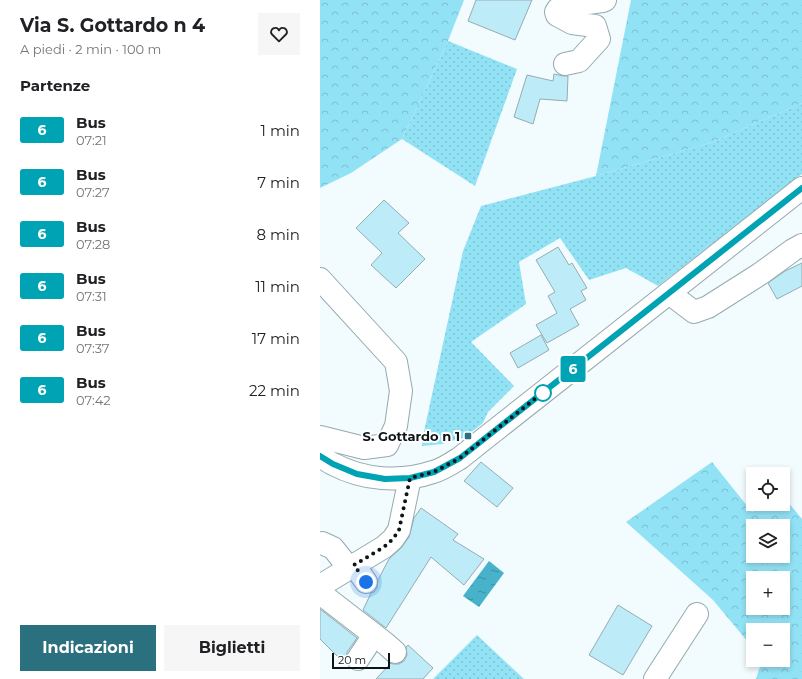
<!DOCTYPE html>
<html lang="it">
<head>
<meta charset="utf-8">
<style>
  body { margin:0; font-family:Montserrat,sans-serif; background:#f6f6f6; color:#202124; height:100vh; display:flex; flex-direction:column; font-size:15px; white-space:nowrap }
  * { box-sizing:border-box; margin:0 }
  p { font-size:13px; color:#757577 }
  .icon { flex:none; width:22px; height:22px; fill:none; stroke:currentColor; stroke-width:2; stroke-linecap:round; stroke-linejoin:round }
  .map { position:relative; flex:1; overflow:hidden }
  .sheet { display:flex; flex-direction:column; background:#fff; width:320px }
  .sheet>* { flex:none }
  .badge { padding:0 8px; border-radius:3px; font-size:14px; line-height:26px }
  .controls { position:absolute; left:426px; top:467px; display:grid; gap:8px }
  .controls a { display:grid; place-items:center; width:44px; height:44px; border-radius:0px; background:#fff; box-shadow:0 2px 6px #0003; font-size:20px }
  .scale { position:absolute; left:12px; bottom:10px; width:58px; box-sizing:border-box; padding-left:4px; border:2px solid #0c1416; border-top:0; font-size:11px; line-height:14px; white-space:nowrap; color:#0c1416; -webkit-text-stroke:3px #fff; paint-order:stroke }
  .you { position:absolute; width:20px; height:20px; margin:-10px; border:3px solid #fff; border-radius:50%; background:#1a73e8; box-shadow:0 0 0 6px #1a73e833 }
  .map>.badge { position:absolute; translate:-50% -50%; box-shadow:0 0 0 2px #fff }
  h2 { padding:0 20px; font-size:15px; line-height:36px }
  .round { display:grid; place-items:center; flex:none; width:42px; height:42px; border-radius:0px; background:#f6f6f6 }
  .overview { display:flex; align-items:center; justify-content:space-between; height:68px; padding:0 20px }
  h1 { font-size:19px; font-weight:700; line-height:30px }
  .action { display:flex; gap:8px; margin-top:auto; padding:8px 20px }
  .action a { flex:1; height:46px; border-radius:0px; background:#2b707f; color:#fff; font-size:16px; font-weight:700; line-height:46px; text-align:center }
  .action a+a { background:#f6f6f6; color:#202124 }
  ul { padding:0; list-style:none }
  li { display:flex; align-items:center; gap:12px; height:52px; padding:0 20px }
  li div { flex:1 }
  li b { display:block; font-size:15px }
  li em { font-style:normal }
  li .badge { min-width:44px; font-weight:700; text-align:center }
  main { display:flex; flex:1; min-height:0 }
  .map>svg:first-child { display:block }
</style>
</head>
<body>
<main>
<section class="sheet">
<div class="overview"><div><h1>Via S. Gottardo n 4</h1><p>A piedi · 2 min · 100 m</p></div><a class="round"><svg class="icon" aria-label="heart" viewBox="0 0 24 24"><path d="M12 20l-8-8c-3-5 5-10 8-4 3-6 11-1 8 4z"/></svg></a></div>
<h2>Partenze</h2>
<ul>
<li><span class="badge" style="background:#00a3b4;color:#fff">6</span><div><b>Bus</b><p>07:21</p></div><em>1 min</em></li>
<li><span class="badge" style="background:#00a3b4;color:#fff">6</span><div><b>Bus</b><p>07:27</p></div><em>7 min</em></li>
<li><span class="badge" style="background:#00a3b4;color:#fff">6</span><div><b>Bus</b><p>07:28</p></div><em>8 min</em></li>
<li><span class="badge" style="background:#00a3b4;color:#fff">6</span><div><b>Bus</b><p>07:31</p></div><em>11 min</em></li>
<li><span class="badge" style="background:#00a3b4;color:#fff">6</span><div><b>Bus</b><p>07:37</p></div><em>17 min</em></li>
<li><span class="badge" style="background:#00a3b4;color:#fff">6</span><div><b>Bus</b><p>07:42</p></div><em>22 min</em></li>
</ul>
<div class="action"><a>Indicazioni</a><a>Biglietti</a></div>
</section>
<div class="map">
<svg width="482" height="679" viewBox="0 0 482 679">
  <defs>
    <pattern id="grass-dots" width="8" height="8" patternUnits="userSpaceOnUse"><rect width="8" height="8" fill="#92e2f5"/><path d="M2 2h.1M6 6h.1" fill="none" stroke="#7dc1d1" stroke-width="1.8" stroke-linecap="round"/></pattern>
    <pattern id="forest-crowns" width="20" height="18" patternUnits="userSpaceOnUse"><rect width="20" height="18" fill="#92e2f5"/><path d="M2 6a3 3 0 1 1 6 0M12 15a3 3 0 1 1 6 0" fill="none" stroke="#7dc1d1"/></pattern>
    <pattern id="water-ripples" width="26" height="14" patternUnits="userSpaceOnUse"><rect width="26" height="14" fill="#48b2ca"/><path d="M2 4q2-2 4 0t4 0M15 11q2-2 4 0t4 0" fill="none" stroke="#3a90a3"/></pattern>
  </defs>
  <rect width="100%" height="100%" fill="#f2fbfd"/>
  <g fill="url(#grass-dots)">
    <path d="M 128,41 L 197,69 L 155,186 L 82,139 Z"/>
    <path d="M 482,103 L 482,174 L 338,286 L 306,268 L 269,280 L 240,238 L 199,262 L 206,304 L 151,342 L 194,386 L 168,412 L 163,423 L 145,437 L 122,444 L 102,446 L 102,441 L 143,251 L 161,206 L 276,176 L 393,142 Z"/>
    <path d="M 157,635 L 204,679 L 113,679 Z"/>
  </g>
  <g fill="url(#forest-crowns)" fill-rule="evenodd">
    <path d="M 0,0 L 144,0 L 128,41 L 82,139 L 31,173 L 0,188 Z"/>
    <path d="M 311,0 L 482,0 L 482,103 L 393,142 L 276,176 Z"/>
    <path d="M 392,462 L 432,512 L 444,504 L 463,504 L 463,496 L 482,519 L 482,679 L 436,679 L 442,660 L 463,660 L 463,630 L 433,630 L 433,648 L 393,600 L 306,522 ZM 433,526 L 463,526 L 463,556 L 433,556 ZM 433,578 L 463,578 L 463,608 L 433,608 Z"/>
  </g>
  <path fill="url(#water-ripples)" d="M 169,561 L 184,573 L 159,607 L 143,596 Z"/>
  <g fill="#bdecf8" stroke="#96acb1">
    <path d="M 156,0 L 212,0 L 195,40 L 148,21 Z"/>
    <path d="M 234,74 L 239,75 L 242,76 L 248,76 L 247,101 L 220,99 L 213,124 L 194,117 L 207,75 L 233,81 Z"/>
    <path d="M 64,200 L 89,223 L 78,233 L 105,259 L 76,288 L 51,265 L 62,253 L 36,228 Z"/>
    <path d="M 238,247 L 249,265 L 252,263 L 267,288 L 261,291 L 266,300 L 250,309 L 259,325 L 227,343 L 216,325 L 237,313 L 228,296 L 235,292 L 216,260 Z"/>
    <path d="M 482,263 L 482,286 L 457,299 L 448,283 L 465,271 Z"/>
    <path d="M 221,335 L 229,350 L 198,368 L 190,353 Z"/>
    <path d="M 161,462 L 193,488 L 177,507 L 144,481 Z"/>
    <path d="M 101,508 L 138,534 L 133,540 L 164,559 L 144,585 L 111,557 L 66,628 L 43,610 L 51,593 L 54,592 L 57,588 L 58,580 L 69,559 L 81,548 L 89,537 L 94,518 Z"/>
    <path d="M 298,605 L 332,626 L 303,675 L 269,655 Z"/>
    <path d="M 0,609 L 37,638 L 27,652 L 26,658 L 26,662 L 25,664 L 0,639 Z"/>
    <path d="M 88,645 L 113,668 L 103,679 L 56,679 L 71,663 L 73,664 L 79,664 L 84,661 L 87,655 L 86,647 Z"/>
  </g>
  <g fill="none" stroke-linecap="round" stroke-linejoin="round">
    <defs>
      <g id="minor">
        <path d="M 245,64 L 259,61 L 279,39 L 275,26 L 252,23 L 237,15 L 236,12 L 238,9 L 244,6 L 283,1 L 285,0"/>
        <path d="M 0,279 L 76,362 L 81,391 L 76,426 L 67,445 L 44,448 L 0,437"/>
        <path d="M 349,293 L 374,312 L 388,307 L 440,274 L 473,250 L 482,245"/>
        <path d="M 0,456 C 4,458 8,462 13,464 C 43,480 80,483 113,472 C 122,470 132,463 140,458 L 482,188"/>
        <path d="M 2,543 L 13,548 L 29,568"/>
        <path d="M 34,565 L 46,582"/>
        <path d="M 0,586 L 64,547 L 73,539 L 79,530 L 90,478"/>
        <path d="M 0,593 L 66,644 L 75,652"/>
        <path d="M 38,659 L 54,635"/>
        <path d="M 335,679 L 377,614"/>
      </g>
    </defs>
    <use href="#minor" stroke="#95aaaf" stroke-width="24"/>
    <use href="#minor" stroke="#fff" stroke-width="22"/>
  </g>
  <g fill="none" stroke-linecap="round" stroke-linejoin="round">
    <defs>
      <path id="line" d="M 0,456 L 13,464 L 37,474 L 65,479 L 90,478 L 114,472 L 140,458 L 482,188"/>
    </defs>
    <use href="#line" stroke="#fff" stroke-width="9"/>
    <use href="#line" stroke="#00a3b4" stroke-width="6"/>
    <path stroke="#0c1416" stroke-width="4" stroke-dasharray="0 7.2" d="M 46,582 L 34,565 L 64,547 L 73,539 L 79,530 L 90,478 L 114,472 L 140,458 L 225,391 L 223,393"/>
  </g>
  <circle fill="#fff" stroke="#00a3b4" stroke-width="2" cx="223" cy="393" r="8"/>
  <rect fill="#2b707f" stroke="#fff" stroke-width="1.5" x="144" y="432" width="8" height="8" rx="2"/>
  <g text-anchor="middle" stroke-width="4" stroke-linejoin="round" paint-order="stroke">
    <g font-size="13" font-weight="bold" fill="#0c1416" stroke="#fff" text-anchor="end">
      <text x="140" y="441">S. Gottardo n 1</text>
    </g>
  </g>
</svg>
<div class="controls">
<a><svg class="icon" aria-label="locate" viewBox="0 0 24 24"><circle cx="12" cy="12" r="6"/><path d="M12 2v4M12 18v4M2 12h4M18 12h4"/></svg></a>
<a><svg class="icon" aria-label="layers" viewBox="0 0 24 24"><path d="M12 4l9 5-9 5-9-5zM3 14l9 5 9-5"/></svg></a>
<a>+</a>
<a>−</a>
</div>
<div class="scale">20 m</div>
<div class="you" style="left:46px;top:582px"></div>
<b class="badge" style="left:253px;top:369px;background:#00a3b4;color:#fff">6</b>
</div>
</main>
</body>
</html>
